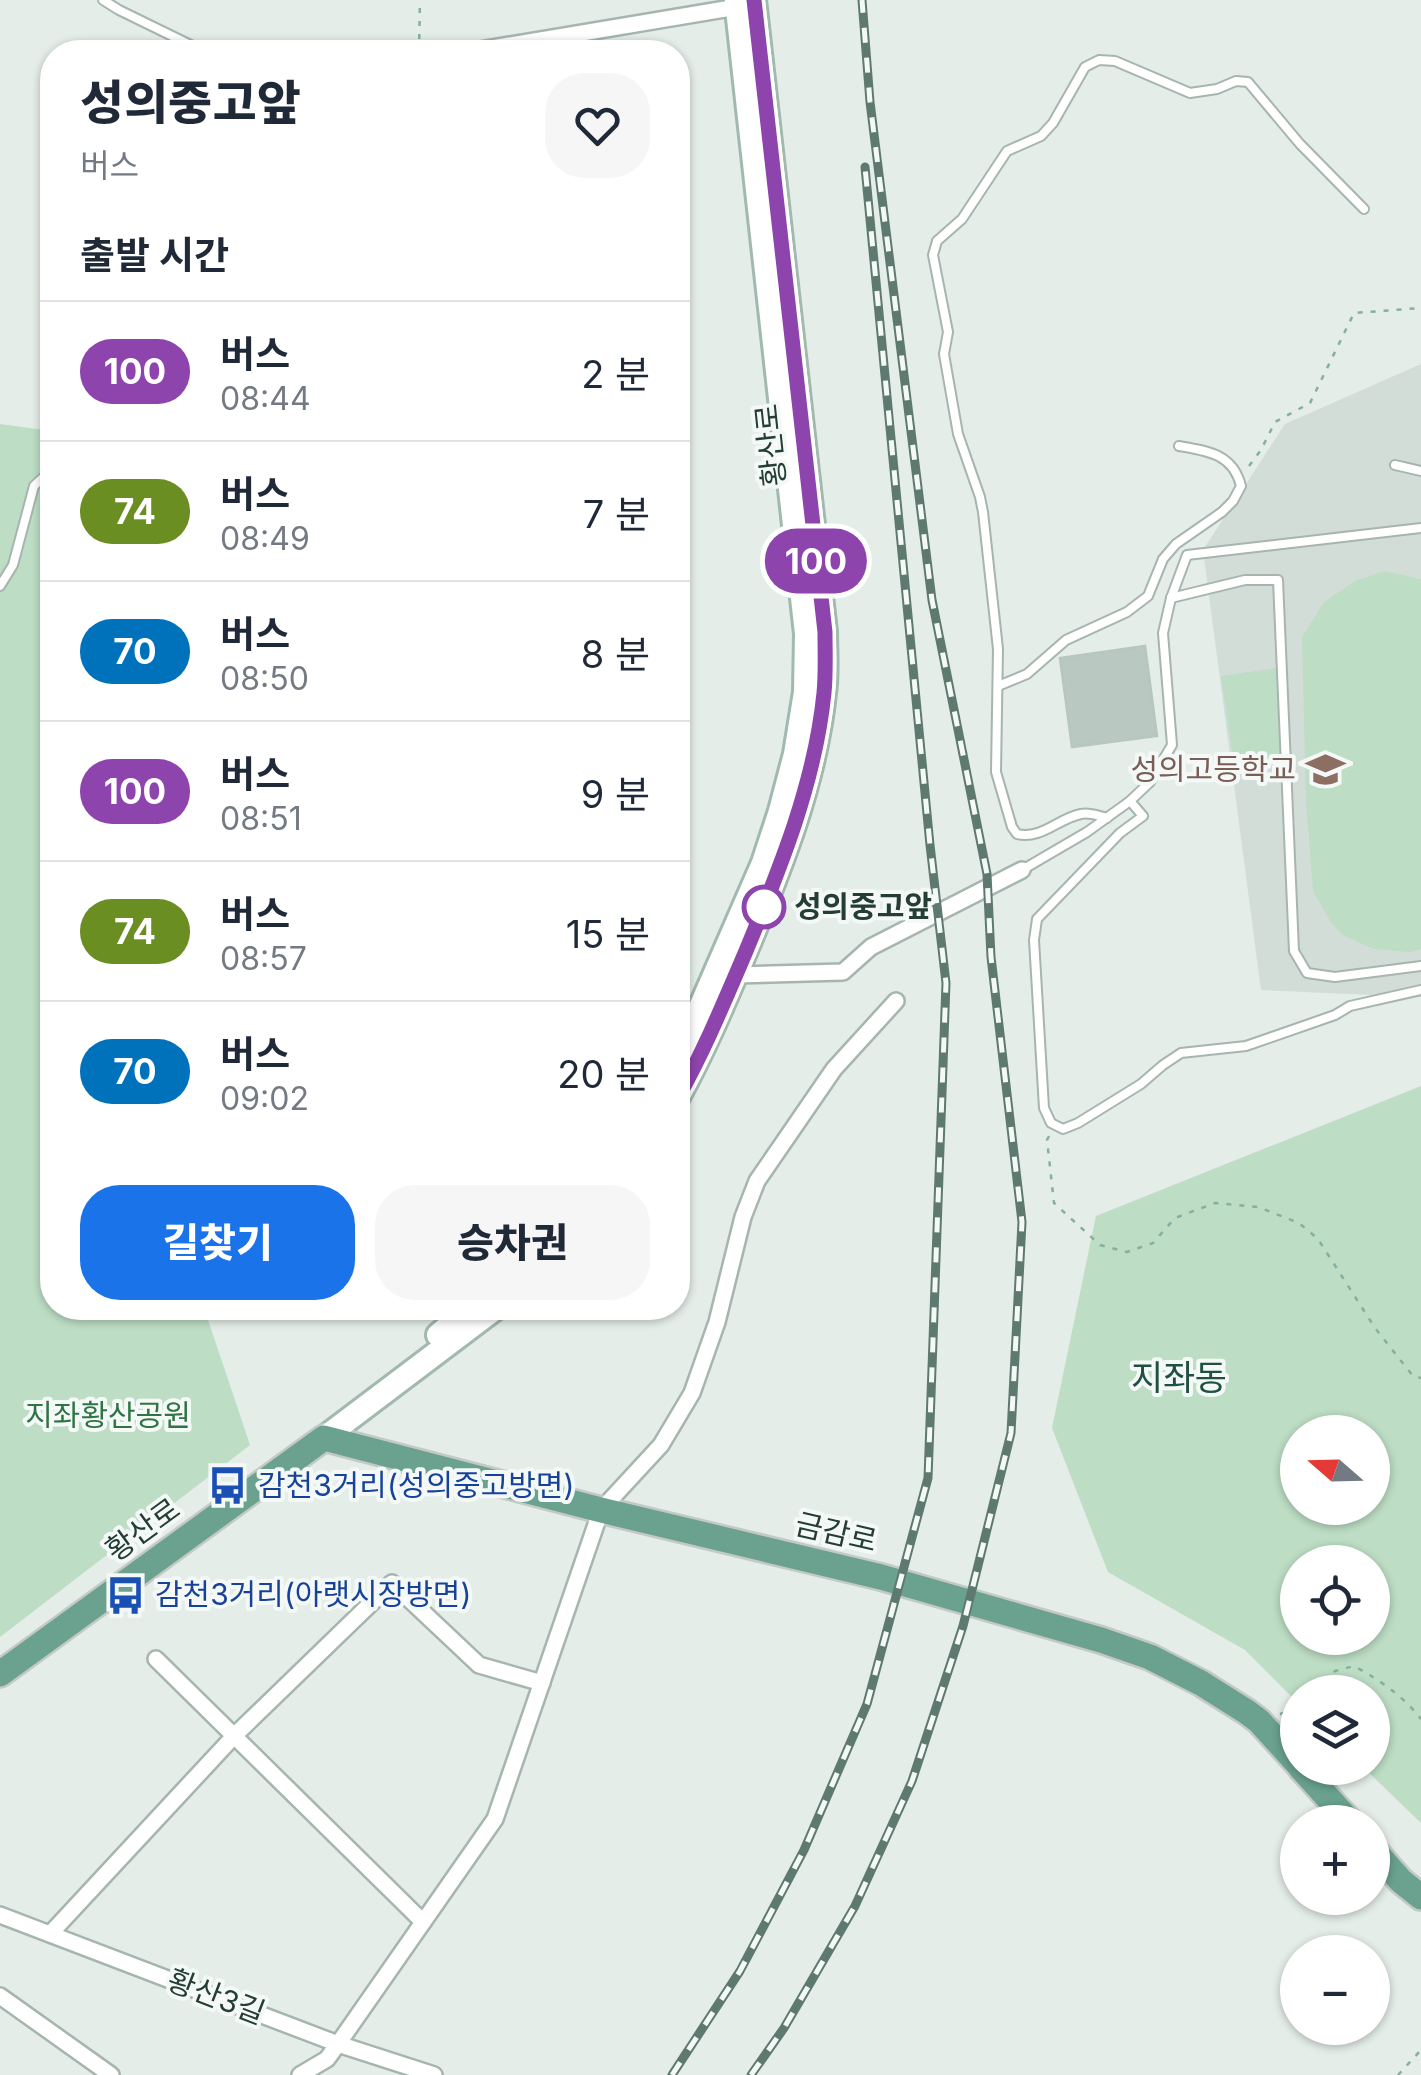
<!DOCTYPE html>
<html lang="ko">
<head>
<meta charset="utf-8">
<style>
  body { margin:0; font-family:Inter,"Noto Sans KR",sans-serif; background:#f6f6f7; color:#1f2937; height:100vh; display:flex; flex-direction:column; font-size:38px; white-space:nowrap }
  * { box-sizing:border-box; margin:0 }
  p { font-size:32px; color:#747a83 }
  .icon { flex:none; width:55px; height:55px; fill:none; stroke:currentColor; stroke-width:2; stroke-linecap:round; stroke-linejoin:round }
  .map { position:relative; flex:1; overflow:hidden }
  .drawer { position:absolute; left:40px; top:40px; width:650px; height:1280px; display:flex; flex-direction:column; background:#fff; border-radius:40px; box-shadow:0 2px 8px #0004 }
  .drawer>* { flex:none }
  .badge { padding:0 20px; border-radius:32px; font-size:35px; line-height:65px }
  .needle { width:65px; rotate:290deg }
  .fabs { position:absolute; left:1280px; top:1415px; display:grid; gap:20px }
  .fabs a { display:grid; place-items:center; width:110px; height:110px; border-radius:50%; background:#fff; box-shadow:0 2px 8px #0004; font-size:50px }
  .map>.badge { position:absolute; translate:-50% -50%; box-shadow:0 0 0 5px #fff }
  h2 { padding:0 40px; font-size:38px; line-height:90px }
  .round { display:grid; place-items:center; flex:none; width:105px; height:105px; border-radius:40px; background:#f6f6f7 }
  .head { display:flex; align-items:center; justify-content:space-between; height:170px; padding:0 40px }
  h1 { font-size:48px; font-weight:800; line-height:75px }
  .primary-button { display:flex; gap:20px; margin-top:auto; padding:20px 40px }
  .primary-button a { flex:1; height:115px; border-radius:40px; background:#1a73e8; color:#fff; font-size:40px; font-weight:800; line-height:115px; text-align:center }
  .primary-button a+a { background:#f6f6f7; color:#1f2937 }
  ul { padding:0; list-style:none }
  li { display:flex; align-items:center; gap:30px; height:140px; padding:0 40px; border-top:2px solid #e0e1e3 }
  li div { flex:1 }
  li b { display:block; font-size:38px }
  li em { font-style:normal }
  li .badge { min-width:110px; font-weight:700; text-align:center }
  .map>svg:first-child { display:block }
</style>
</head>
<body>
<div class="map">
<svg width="1421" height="2075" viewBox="0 0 1421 2075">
  <rect width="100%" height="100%" fill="#e4ede8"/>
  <path fill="#d2ddd7" d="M 1421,364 L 1421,997 L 1261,990 L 1203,550 L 1285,424 Z"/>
  <g fill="#bdddc4" fill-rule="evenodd">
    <path d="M 0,424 L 52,431 L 52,1308 L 204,1308 L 250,1445 L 0,1637 Z"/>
    <path d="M 1384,571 L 1421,579 L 1421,949 L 1410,952 L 1374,949 L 1344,936 L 1332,924 L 1313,891 L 1306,801 L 1302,637 L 1324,602 L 1355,581 Z"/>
    <path d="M 1277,668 L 1282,761 L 1234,765 L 1221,676 Z"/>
    <path d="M 1421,1086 L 1421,1823 L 1364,1768 L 1372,1768 L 1372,1692 L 1298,1692 L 1297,1702 L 1245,1650 L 1108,1572 L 1052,1428 L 1096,1216 ZM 1372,1432 L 1372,1508 L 1298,1508 L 1298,1432 ZM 1372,1562 L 1372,1638 L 1298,1638 L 1298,1562 Z"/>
  </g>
  <path fill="#b9c8c1" stroke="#b6c7bf" stroke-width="2.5" d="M 1145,646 L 1157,736 L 1072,747 L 1060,658 Z"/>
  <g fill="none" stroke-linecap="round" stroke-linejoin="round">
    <defs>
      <g id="lane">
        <path d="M 103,0 L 119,10 L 205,52"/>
        <path d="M 1395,465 L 1421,471"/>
        <path d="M 0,586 L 13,565 L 34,486 L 52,469"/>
        <path d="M 1171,598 L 1245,580 L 1278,580 L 1294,951 L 1307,973 L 1335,977 L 1421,966"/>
        <path d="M 998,686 L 1027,674 L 1066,640 L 1127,612 L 1148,596 L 1163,559 L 1176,544 L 1222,512 L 1233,501 L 1241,486 C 1233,454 1208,451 1179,446"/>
        <path d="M 1130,801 L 1143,816 L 1120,833 L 1037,919 L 1034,940 L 1044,1108 L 1051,1123 L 1063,1129 L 1078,1123 L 1141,1084 L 1163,1065 L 1181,1053 L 1246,1046 L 1335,1015 L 1350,1006 L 1421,990"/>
        <path d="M 1107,818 C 1098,816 1090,812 1081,814 C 1059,818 1041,840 1017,834 L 1012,827 L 996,772 L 998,649 L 983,512 L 980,497 L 958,434 L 944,354 L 948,332 L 933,255 L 937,241 L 962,219 L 1007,151 L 1041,136 L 1053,123 L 1085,67 L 1099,60 L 1115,61 L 1190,93 L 1217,89 L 1236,81 L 1248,82 L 1300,144 L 1364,209"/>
        <path d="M 1022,870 L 1087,832 L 1130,801 L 1150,782 L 1172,745 L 1163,633 L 1171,598 L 1187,555 L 1421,528"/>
      </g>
      <g id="street">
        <path d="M 468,52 L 737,7 L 746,7"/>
        <path d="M 736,975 L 843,972 L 871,947 L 1022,870"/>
        <path d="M 156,1659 L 423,1922"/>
        <path d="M 0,1915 L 338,2044 L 434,2075"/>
        <path d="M 50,1934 L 234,1736 L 392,1583 L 479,1665 L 542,1683"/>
        <path d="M 0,1996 L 111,2075"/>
        <path d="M 300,2075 L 327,2059 L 338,2044 L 495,1819 L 601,1510 L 661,1445 L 692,1393 L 717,1322 L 743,1217 L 757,1181 L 834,1069 L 896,1001"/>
      </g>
      <g id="secondary">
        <path d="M 678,1058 L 763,863 L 780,811 L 795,754 L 805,692 L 806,634 L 736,0"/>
        <path d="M 678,1097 C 705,1048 727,995 749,943 C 782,864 815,780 824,693 C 827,673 825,652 825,632 L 754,0"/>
        <path d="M 438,1335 L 469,1308"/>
        <path d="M 324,1438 L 496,1308"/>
      </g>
      <g id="primary">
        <path d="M 0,1674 L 324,1438 L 601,1510 L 881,1577 L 1101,1640 L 1150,1657 L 1201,1683 L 1247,1712 L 1259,1721 L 1298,1764"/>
        <path d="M 1301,1768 L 1350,1822"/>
        <path d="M 1372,1848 L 1401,1881 L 1421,1897"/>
      </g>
    </defs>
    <use href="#lane" stroke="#a7b5af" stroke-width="12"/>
    <use href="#street" stroke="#a7b5af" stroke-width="20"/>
    <use href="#secondary" stroke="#a2b9af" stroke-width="28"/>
    <use href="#primary" stroke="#c2c9c6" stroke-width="30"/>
    <g stroke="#85b09f" stroke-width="2.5" stroke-dasharray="5 8" stroke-linecap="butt">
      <path d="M 419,52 L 420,0"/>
      <path d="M 1249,466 L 1261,450 L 1275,422 L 1310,403 L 1354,313 L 1421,308"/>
      <path d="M 1049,1136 L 1047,1140 L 1054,1203 L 1100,1245 L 1127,1252 L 1153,1243 L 1175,1218 L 1215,1203 L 1258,1207 L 1299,1223 L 1318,1239 L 1375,1328 L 1413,1376 L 1421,1378"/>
      <path d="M 1317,1692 L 1335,1671 L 1354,1666 C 1381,1681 1402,1695 1421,1719"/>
      <path d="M 1280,1714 L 1298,1709"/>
      <path d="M 1398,2075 L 1421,2050"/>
    </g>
    <use href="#lane" stroke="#fff" stroke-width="8"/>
    <use href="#street" stroke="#fff" stroke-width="15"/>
    <use href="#secondary" stroke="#fff" stroke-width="22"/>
    <use href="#primary" stroke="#6aa18f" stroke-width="25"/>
    <defs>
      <g id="rail">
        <path d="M 672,2075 L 740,1971 L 804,1850 L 867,1704 L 928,1478 L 946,983 L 930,845 L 865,167"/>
        <path d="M 751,2075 L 784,2028 L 855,1906 L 912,1781 L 963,1626 L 1011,1433 L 1022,1222 L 991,957 L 987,874 L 932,600 L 870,102 L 862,0"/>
      </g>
    </defs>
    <use href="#rail" stroke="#5e7a70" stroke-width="9"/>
    <use href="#rail" stroke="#f4f9f7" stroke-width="5" stroke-dasharray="15" stroke-linecap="butt"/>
  </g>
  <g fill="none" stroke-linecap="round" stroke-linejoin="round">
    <defs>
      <path id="line" d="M 678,1097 C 704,1051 725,1000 746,951 C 780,868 815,783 824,693 C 826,673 825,652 825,632 L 754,0"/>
    </defs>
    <use href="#line" stroke="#fff" stroke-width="22"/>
    <use href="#line" stroke="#8e44ad" stroke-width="15"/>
  </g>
  <defs>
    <symbol id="school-bare" viewBox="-9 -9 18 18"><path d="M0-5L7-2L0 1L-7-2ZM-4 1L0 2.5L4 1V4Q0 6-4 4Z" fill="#8d6e63" stroke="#f4f9f7" stroke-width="2.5" paint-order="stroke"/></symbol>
    <symbol id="bus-bare" viewBox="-9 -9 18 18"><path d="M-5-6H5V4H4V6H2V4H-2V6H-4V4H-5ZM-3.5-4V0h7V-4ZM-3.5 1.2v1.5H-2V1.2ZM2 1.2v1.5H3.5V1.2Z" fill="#1a4fb4" stroke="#f4f9f7" stroke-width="2.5" paint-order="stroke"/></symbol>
  </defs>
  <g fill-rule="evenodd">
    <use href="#school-bare" x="1298" y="742" width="55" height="55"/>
    <use href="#bus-bare" x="200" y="1458" width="55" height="55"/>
    <use href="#bus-bare" x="98" y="1568" width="55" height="55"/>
  </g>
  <circle fill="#fff" stroke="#8e44ad" stroke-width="5" cx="764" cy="907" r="20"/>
  <g text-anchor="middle" stroke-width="8" stroke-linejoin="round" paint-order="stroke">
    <g font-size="30" fill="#243e35" stroke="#f4f9f7">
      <text transform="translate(771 445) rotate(-96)" y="10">황산로</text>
      <text transform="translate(143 1530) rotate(-36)" y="10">황산로</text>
      <text transform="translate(836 1533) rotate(13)" y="10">금감로</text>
      <text transform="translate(216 1997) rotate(21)" y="10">황산3길</text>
    </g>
    <g font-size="30" fill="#785e54" stroke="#f4f9f7" text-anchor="end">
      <text x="1296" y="780">성의고등학교</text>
    </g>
    <g font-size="30" font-weight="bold" fill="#243e35" stroke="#f4f9f7" text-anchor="start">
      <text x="794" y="917">성의중고앞</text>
    </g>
    <g font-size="30" fill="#2f7445" stroke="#f4f9f7">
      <text x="108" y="1426">지좌황산공원</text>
    </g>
    <g font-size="30" fill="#164399" stroke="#f4f9f7" text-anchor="start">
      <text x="258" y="1496">감천3거리(성의중고방면)</text>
      <text x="155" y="1605">감천3거리(아랫시장방면)</text>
    </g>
    <g font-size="35" fill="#205041" stroke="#f4f9f7">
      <text x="1179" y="1390">지좌동</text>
    </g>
  </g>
</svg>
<div class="fabs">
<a><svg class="needle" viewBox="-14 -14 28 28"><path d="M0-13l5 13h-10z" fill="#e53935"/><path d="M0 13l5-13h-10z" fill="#747a83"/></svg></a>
<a><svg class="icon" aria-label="locate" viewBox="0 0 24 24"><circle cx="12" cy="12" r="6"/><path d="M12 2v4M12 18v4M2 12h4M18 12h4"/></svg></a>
<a><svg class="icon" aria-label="layers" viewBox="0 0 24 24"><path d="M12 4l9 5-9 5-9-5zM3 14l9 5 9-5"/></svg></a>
<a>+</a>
<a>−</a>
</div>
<b class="badge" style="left:816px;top:561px;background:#8e44ad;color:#fff">100</b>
<section class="drawer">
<div class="head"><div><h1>성의중고앞</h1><p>버스</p></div><a class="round"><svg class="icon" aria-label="heart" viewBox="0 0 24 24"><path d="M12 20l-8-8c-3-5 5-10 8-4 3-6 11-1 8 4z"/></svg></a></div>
<h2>출발 시간</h2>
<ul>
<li><span class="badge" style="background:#8e44ad;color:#fff">100</span><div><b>버스</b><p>08:44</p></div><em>2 분</em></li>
<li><span class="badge" style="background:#6b8e23;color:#fff">74</span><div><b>버스</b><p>08:49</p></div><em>7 분</em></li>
<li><span class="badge" style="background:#0072bc;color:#fff">70</span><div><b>버스</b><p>08:50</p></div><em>8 분</em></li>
<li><span class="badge" style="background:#8e44ad;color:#fff">100</span><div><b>버스</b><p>08:51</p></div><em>9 분</em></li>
<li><span class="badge" style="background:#6b8e23;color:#fff">74</span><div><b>버스</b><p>08:57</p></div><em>15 분</em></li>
<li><span class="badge" style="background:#0072bc;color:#fff">70</span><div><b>버스</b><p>09:02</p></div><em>20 분</em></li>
</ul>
<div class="primary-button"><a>길찾기</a><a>승차권</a></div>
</section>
</div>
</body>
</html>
